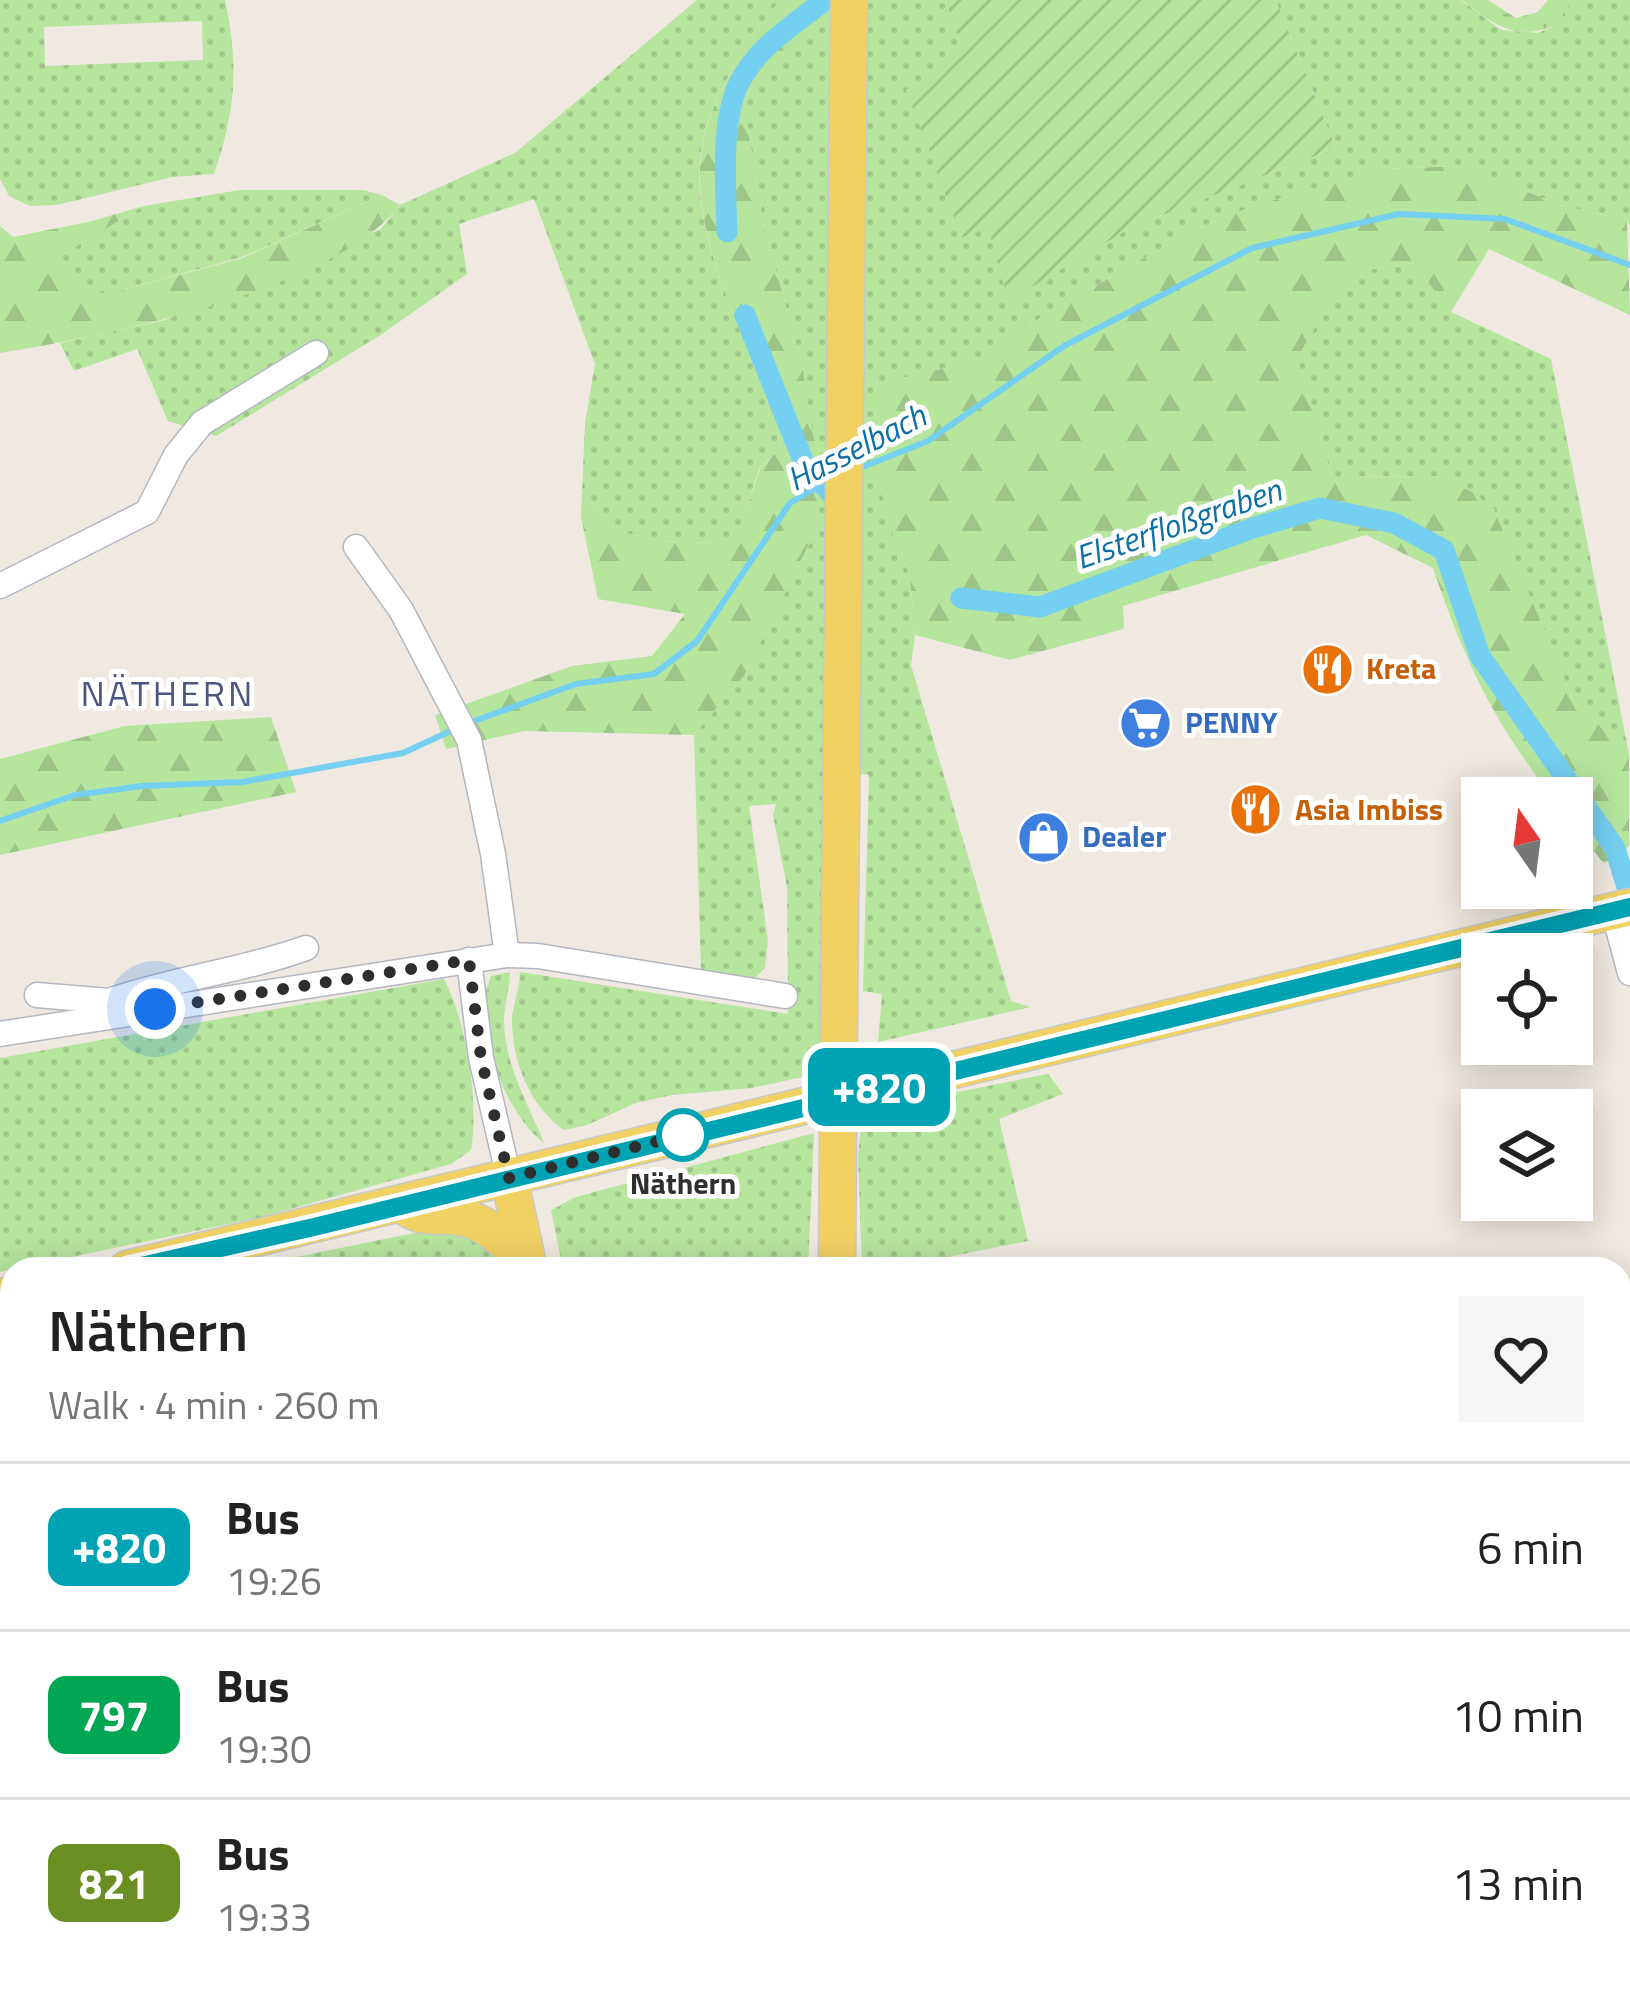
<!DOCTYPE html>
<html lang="en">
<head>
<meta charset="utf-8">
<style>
  body { margin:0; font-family:"Titillium Web",sans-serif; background:#f6f6f6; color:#222; height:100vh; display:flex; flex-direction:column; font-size:45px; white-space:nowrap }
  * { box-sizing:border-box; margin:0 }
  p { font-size:39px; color:#767676 }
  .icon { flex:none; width:66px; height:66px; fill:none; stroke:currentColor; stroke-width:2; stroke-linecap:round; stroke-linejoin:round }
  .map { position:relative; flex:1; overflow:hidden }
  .panel { position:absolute; left:0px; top:1257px; width:1632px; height:735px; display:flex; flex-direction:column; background:#fff; border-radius:36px 36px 0 0; box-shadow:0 6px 30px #0003 }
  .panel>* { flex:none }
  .badge { padding:0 24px; border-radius:18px; font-size:42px; line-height:78px }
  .needle { width:78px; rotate:346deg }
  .fabs { position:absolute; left:1461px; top:777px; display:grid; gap:24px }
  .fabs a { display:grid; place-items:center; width:132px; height:132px; border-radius:0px; background:#fff; box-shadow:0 6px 30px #0003; font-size:60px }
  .you { position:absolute; width:60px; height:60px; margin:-30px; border:9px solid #fff; border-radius:50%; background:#1a73e8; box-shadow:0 0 0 18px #1a73e833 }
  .map>.badge { position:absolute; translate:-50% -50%; box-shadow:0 0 0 6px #fff }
  .round { display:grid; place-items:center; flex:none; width:126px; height:126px; border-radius:0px; background:#f6f6f6 }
  .overview { display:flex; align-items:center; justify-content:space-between; height:204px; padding:0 48px }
  h1 { font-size:57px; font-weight:600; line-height:90px }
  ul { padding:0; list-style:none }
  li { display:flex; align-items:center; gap:36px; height:168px; padding:0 48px; border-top:3px solid #e0e0e0 }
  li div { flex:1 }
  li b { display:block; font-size:45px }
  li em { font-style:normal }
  li .badge { min-width:132px; font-weight:700; text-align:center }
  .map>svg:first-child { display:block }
</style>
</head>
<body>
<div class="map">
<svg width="1630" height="1991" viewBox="0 0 1630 1991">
  <defs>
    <pattern id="grass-dots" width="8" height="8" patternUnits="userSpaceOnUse" patternTransform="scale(3)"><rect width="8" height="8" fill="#b6e59e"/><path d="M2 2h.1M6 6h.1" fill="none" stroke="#9dc588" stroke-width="1.8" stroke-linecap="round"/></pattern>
    <pattern id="forest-firs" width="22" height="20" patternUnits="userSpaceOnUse" patternTransform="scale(3)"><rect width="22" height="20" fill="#b6e59e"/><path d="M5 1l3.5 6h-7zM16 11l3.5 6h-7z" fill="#9dc588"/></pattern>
    <pattern id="wetland-marsh" width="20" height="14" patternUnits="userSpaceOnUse" patternTransform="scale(3)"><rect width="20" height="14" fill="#b6e59e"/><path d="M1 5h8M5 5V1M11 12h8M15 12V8" fill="none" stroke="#9dc588"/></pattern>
    <pattern id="garden-furrows" width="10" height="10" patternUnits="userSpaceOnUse" patternTransform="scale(3)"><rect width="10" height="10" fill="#b6e59e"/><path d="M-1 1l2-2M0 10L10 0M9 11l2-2" fill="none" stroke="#9dc588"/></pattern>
  </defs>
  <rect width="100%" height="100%" fill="#efe9e1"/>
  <g fill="url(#grass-dots)" fill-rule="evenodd">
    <path d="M 0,0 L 225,0 C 239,65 236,111 214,174 L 172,177 L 57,205 L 30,206 L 9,196 L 0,179 ZM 202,21 L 203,60 L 45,66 L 44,27 Z"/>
    <path d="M 697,0 L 779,0 C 697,115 675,161 728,300 C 747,350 770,395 781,448 L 760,467 L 738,532 L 718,543 L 659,541 L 618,531 L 582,492 L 585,423 L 595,364 L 534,199 L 459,224 L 467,274 L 382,334 L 216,436 L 168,421 L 137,349 L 74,371 L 60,343 L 165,320 L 381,229 L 400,205 L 515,153 Z"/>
    <path d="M 867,0 L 945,0 L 963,49 L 963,238 L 988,226 L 1009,300 L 1132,227 L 1336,148 L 1276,0 L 1461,0 L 1501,30 L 1538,33 L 1563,22 L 1570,0 L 1630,0 L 1630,226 L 1627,220 L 1560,205 L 1464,166 L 1383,169 L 1253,206 L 1192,231 L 1044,315 L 979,361 L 875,384 L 893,536 L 910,576 L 915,635 L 911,665 L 1011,1001 L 1031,1007 L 878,1042 L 882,994 L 863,991 L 869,775 L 829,769 L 826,1072 L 752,1088 L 672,1095 L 636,1103 L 587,1125 L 564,1130 C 530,1107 512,1061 512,1020 C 513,1004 520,989 520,972 L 788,1014 L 787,887 L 773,815 L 776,804 L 749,806 L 768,941 L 765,968 L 754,979 L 701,970 L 694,735 L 744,676 L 818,526 L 802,365 L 763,223 L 743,98 L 794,43 Z"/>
    <path d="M 240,190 L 363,190 L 382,195 L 242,257 L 108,294 L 77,290 L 58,257 L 144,206 Z"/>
    <path d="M 1413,263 L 1451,312 L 1551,359 L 1629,754 L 1574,702 L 1494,509 L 1436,476 L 1332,477 L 1297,358 L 1320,319 L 1368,270 Z"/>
    <path d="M 510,972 C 510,989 504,1005 504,1021 C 505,1067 528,1103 544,1143 C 509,1117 483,1049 484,1004 C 484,995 488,985 491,976 Z"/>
    <path d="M 444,979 C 467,1022 479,1103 471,1150 L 451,1164 L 262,1217 L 0,1272 L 0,1058 Z"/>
    <path d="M 1048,1074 L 1063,1094 L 999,1119 L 1028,1241 L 887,1269 L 862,1269 L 858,1158 L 862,1111 Z"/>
    <path d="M 814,1133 L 808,1269 L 563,1269 L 551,1210 L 576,1197 Z"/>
    <path d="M 448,1226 L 493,1248 L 504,1269 L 238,1269 Z"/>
  </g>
  <g fill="url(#forest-firs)">
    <path d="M 779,0 L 867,0 L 794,43 L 743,98 L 763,223 L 802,365 L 815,446 L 818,526 L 744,676 L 694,735 L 524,731 L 446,749 L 435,715 L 572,666 L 652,656 L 685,614 L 598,599 L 581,517 L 582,492 L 618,531 L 659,541 L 717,543 L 738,531 L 761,467 L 781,448 C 770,394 746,350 728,300 C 676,161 697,115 779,0 Z"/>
    <path d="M 1464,166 L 1560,205 L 1627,220 L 1630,315 L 1489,249 L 1451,312 L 1413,263 L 1368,270 L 1320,319 L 1297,358 L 1332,477 L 1436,476 L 1472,492 L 1494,509 L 1574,702 L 1629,754 L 1629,846 L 1604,864 L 1572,823 L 1572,798 L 1553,798 C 1493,721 1464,660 1433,568 L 1366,535 L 1123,606 L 1124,629 L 1010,660 L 915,635 L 910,576 L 893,536 L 876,474 L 874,384 L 979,361 L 1044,315 L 1192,231 L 1253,206 L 1383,169 Z"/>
    <path d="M 382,195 L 400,205 C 332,292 107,335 0,353 L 0,226 L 13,237 L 88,222 L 144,206 L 58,257 L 77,290 L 108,294 L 242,258 Z"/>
    <path d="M 271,717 L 296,792 L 0,855 L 0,759 L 125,726 Z"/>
  </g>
  <path fill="url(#wetland-marsh)" d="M 1462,0 L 1488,0 L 1516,18 L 1538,12 L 1548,0 L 1570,0 L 1563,22 C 1518,43 1498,28 1462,0 Z"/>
  <path fill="url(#garden-furrows)" d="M 945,0 L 1276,0 L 1336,148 L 1132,227 L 1008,301 L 988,227 L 962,238 L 906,90 L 963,49 Z"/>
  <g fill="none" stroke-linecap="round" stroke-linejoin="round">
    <g stroke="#75cff0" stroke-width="6">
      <path d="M 855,470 L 928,441 L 1064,346 L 1252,248 L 1399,214 L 1505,219 L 1630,265"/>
      <path d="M 469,723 L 576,684 L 654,674 L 697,641 L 790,503 L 831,479"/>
      <path d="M 0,821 L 75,795 L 142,786 L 242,782 L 403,753 L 457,728"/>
    </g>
    <g stroke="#75cff0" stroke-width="21">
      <path d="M 727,232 C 726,188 719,114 743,76 C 762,44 796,23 825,0"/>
      <path d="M 745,315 L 804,463 L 845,509"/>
      <path d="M 961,598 L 1040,607 L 1253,528 L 1320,508 L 1394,523 L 1444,550 L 1480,656 L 1615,848 L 1630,897"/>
    </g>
    <defs>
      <g id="street">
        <path d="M 356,547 L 401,610 L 469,740 L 493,854 L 507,955"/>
        <path d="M 0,586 L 147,512 L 176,455 L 202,423 L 316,353"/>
        <path d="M 1613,910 L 1630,973"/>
        <path d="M 469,960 L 481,1058 L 509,1178"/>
        <path d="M 37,995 L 109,1001"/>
        <path d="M 110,1016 L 109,1001 C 174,978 242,971 306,948"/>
        <path d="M 0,1034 L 507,955 L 538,956 L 785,996"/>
      </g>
      <g id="primary">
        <path d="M 839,1011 L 849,0"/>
        <path d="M 509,1178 L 529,1268"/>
        <path d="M 410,1210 C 428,1219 440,1214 459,1217 C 488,1221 507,1244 527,1262"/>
        <path d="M 127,1269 L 1630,907"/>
        <path d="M 837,1269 L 838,1138"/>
        <path d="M 0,1297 L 12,1295"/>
        <path d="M 879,1980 L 881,1991"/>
      </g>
    </defs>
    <use href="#street" stroke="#b4b7c1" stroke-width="27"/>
    <use href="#primary" stroke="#c9c9c9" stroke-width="39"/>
    <use href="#street" stroke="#fff" stroke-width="24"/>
    <use href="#primary" stroke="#f2d163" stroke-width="36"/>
    <defs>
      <path id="primary-bridge" d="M 838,1138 L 839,1011"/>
    </defs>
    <use href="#primary-bridge" stroke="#c9c9c9" stroke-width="39" stroke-linecap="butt"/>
    <use href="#primary-bridge" stroke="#f2d163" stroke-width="36"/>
  </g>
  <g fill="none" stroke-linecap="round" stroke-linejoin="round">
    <defs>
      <path id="line" d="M 128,1269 L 314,1227 L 1630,907"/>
    </defs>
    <use href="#line" stroke="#fff" stroke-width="27"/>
    <use href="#line" stroke="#00a3b4" stroke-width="18"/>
    <path stroke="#2e2e2e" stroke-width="12" stroke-dasharray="0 21.6" d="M 155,1009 L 469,960 L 481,1058 L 509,1178 L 696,1132 L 683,1135"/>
  </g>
  <defs>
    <symbol id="restaurant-disc" viewBox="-11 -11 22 22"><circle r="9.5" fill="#e8710a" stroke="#fff"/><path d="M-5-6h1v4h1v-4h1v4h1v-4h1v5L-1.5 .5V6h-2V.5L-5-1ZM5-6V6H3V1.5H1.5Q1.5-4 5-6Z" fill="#fff"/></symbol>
    <symbol id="supermarket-disc" viewBox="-11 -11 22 22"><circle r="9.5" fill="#3f7fe0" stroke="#fff"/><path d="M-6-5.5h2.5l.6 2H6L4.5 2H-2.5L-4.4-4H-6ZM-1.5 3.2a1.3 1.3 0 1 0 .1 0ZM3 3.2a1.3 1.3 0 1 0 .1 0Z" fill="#fff"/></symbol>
    <symbol id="shop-disc" viewBox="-11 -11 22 22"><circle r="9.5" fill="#3f7fe0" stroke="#fff"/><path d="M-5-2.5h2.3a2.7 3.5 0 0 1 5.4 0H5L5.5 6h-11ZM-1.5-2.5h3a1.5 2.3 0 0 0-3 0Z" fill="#fff"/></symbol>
  </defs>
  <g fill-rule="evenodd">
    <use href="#restaurant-disc" x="1298" y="640" width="59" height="59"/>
    <use href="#supermarket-disc" x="1116" y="694" width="59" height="59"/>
    <use href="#restaurant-disc" x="1226" y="780" width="59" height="59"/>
    <use href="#shop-disc" x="1014" y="808" width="59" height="59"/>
  </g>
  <circle fill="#fff" stroke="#00a3b4" stroke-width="6" cx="683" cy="1135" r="24"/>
  <g text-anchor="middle" stroke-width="10" stroke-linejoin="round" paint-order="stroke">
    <g font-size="30" font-weight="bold" fill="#c56008" stroke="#fff" text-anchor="start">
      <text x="1366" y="679">Kreta</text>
      <text x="1295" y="820">Asia Imbiss</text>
    </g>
    <g font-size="30" font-weight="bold" fill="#366cbe" stroke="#fff" text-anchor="start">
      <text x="1185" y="733">PENNY</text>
      <text x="1082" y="847">Dealer</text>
    </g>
    <g font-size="30" font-weight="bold" fill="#2e2e2e" stroke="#fff">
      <text x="683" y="1194">Näthern</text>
    </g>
    <g font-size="33" font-style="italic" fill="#0d6fa3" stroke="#fff">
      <text transform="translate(856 447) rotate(-27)" y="12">Hasselbach</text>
      <text transform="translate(1178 523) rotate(-19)" y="12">Elsterfloßgraben</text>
    </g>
    <g font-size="36" letter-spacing="3" fill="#4d5680" stroke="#fff">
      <text x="168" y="706">NÄTHERN</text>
    </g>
  </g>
</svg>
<div class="fabs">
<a><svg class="needle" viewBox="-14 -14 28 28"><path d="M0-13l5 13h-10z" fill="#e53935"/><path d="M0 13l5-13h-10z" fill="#767676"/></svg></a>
<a><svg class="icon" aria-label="locate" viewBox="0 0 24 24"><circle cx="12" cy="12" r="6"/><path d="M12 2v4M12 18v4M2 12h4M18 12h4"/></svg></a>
<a><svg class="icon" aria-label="layers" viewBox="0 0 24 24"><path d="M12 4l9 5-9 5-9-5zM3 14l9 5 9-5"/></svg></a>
</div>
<div class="you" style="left:155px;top:1009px"></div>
<b class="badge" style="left:879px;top:1087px;background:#00a3b4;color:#fff">+820</b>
<section class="panel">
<div class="overview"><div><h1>Näthern</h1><p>Walk · 4 min · 260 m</p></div><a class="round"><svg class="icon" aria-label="heart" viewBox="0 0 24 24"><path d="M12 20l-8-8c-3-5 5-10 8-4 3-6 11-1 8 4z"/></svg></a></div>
<ul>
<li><span class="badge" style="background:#00a3b4;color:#fff">+820</span><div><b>Bus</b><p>19:26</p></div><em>6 min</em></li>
<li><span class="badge" style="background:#00a651;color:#fff">797</span><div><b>Bus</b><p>19:30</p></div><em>10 min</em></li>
<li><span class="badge" style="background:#6b8e23;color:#fff">821</span><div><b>Bus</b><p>19:33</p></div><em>13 min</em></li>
</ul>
</section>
</div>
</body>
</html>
